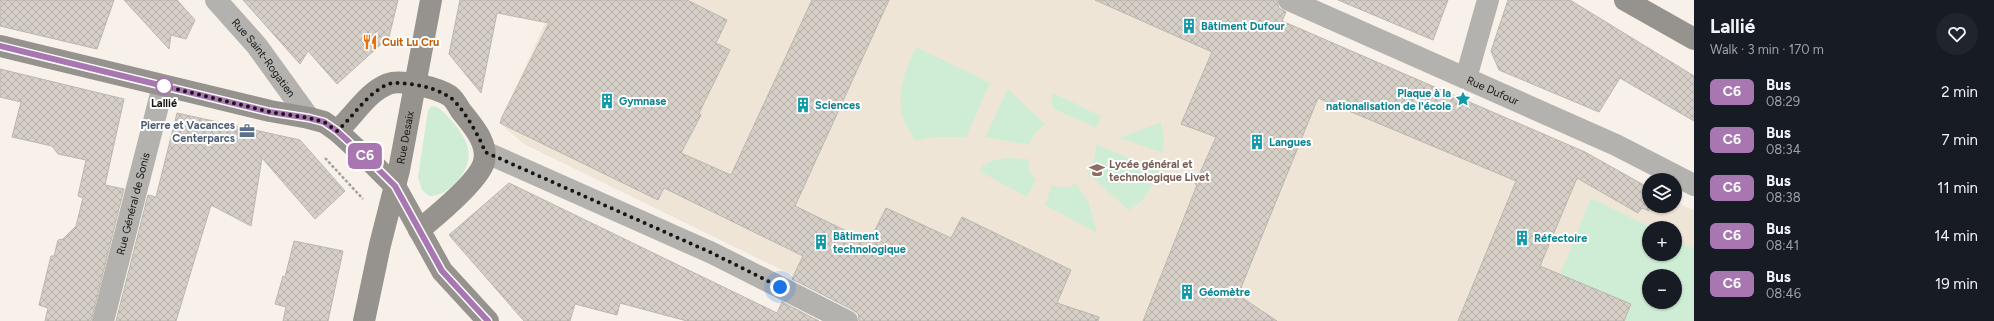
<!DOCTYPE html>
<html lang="en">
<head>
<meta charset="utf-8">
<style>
  body { margin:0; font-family:Figtree,sans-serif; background:#20242c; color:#f1f3f6; height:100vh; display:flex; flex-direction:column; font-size:15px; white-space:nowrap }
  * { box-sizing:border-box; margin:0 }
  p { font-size:13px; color:#9ea1a6 }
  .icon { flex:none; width:22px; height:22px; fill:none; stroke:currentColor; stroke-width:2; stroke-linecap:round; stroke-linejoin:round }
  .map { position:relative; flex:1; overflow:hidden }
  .panel { display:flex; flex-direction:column; background:#171b24; width:300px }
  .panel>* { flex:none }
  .badge { padding:0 8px; border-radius:6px; font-size:14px; line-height:26px }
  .controls { position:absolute; left:1642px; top:173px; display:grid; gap:8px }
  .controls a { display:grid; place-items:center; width:40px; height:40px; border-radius:50%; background:#171b24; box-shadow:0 1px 3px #0004; font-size:20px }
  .you { position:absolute; width:20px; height:20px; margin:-10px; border:3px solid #fff; border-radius:50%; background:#1a73e8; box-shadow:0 0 0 6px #1a73e833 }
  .map>.badge { position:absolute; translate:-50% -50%; box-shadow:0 0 0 2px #fff }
  .round { display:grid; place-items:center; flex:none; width:42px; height:42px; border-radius:21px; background:#20242c }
  .summary { display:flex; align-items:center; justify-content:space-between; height:68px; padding:0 16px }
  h1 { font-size:19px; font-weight:700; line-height:30px }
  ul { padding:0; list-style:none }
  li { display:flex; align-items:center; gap:12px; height:48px; padding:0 16px }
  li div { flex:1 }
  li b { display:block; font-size:15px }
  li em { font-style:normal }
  li .badge { min-width:44px; font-weight:700; text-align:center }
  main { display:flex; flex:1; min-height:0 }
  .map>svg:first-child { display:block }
</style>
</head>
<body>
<main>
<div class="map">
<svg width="1694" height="321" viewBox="0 0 1694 321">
  <defs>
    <pattern id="building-cross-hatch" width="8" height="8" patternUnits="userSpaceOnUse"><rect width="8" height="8" fill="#d5cfc7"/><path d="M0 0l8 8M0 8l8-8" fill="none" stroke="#b6b1aa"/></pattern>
  </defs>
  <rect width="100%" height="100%" fill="#f7f1e9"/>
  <path fill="#efe5d6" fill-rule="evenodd" d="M 546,0 L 1235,0 L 1585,152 L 1649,188 L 1649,206 L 1675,206 L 1675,202 L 1694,210 L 1694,321 L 886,321 L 524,144 L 500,123 L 545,23 ZM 1649,228 L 1675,228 L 1675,254 L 1649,254 ZM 1649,276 L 1675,276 L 1675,302 L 1649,302 Z"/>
  <g fill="#cfedd5" fill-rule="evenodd">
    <path d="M 916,47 L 990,83 L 966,137 L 935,137 L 916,141 C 890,108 901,80 916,47 Z"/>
    <path d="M 1008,89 L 1045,124 L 1036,132 L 1029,145 L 985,137 Z"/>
    <path d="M 1053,93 L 1101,116 L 1097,128 L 1054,109 L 1051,102 Z"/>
    <path d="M 432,106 C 441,107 445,114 451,120 C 471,143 477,162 453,185 C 445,192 439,196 429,196 L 422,190 L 418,177 L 428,110 Z"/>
    <path d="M 1161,122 L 1164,138 L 1163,153 L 1120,138 Z"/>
    <path d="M 1096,144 L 1161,172 L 1142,201 L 1129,210 L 1088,174 L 1095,157 Z"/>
    <path d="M 1007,158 L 1028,159 L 1030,172 L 1036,180 L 1027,197 L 979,171 C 984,161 996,160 1007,158 Z"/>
    <path d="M 1075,183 L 1089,203 L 1097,233 L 1045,205 L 1052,185 C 1061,188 1068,190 1075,183 Z"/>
    <path d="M 1591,198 L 1652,228 L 1649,228 L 1649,254 L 1675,254 L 1675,240 L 1694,249 L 1694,321 L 1624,321 L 1631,304 L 1560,275 ZM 1649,276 L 1675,276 L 1675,302 L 1649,302 Z"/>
  </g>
  <g fill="url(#building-cross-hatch)" stroke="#bbb6ae">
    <path d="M 0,0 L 114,0 L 97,49 L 0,26 Z"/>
    <path d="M 124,0 L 177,0 L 195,20 L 186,39 L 171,35 L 169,49 Z"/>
    <path d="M 243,0 L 398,0 L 389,37 L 337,84 L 308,51 L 300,64 Z"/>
    <path d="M 460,0 L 687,0 L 727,20 L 716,43 L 730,50 L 699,113 L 701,115 L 681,153 L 731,175 L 812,0 L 889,0 L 795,206 L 869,242 L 886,208 L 951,238 L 962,217 L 1071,270 L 1057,303 L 1099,317 L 1098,321 L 859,321 L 858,314 L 853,310 L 792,279 L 803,256 L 664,188 L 658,200 L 500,123 L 502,117 L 549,23 L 497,13 L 481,93 L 449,54 Z"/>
    <path d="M 1095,0 L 1277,0 L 1279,8 L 1286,12 L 1282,21 L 1585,152 L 1649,188 L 1649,211 L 1642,208 L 1638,213 L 1577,178 L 1540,266 L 1631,304 L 1624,321 L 1458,321 L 1516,181 L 1318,98 L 1238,295 L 1277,321 L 1143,321 L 1197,185 L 1195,184 L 1216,137 L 1181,124 L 1212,52 Z"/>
    <path d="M 1338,0 L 1448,0 L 1433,40 Z"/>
    <path d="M 1508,0 L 1570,0 L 1694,76 L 1694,121 L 1620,78 L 1599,112 L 1499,70 L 1491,51 Z"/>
    <path d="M 0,69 L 124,99 L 105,185 L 124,189 L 91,321 L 45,321 L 48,308 L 39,305 L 51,256 L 54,256 L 58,240 L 63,239 L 76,226 L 83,198 L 78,196 L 86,160 L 58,154 L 52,146 L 12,137 L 21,102 L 0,97 Z"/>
    <path d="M 177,113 L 300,140 L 345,191 L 315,219 L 262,158 L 251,226 L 211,205 L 176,321 L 116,321 L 148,195 L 156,197 Z"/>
    <path d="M 509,183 L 777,313 L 782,302 L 819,321 L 687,321 L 620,303 L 617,315 L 575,304 L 570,321 L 524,321 L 449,235 Z"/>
    <path d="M 294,241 L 343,251 L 328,321 L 283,321 L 286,307 L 275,304 L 283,276 L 285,277 Z"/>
  </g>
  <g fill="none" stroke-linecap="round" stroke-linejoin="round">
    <path stroke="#a5a09a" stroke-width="2.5" stroke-dasharray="3 2" stroke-linecap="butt" d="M 325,158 L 363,199"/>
    <g stroke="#b4b2af" stroke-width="22">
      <path id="s1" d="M 216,0 L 257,46 L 309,118"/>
      <path id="s2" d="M 1289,0 L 1616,145 L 1694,185"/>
      <path d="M 1466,78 L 1488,0"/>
      <path d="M 485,152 L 712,253 L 847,321"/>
      <path id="s3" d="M 103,321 L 163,86"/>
    </g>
    <g stroke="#96938e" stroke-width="22">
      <path d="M 1625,0 L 1694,39"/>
      <path d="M 0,46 L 270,111 L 309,118 L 324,122 L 337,131 L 373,164 L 395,186 L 442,271 L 488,321"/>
      <path d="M 337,131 C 354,116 367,92 388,84 C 402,79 438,88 450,96 C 454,99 458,106 461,111 C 472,125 489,143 484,162 C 479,181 435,217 419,230"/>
      <path id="s4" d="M 364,321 L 380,245 L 399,170 L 431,0"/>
    </g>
  </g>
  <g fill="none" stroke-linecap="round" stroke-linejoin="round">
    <defs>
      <path id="line" d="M 0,46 L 270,112 L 309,118 L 324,122 L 337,131 L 373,164 L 395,186 L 442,271 L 488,321"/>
    </defs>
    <use href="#line" stroke="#fff" stroke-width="9"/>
    <use href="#line" stroke="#a877b2" stroke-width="6"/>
    <path stroke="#181613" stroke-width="4" stroke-dasharray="0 7.2" d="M 164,86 L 270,112 L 309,118 L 324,122 L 337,131 C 352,118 363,99 381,88 C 390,81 400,83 410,84 C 424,86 436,89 448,96 C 460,102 481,139 485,152 L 712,253 L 780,287"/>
  </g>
  <defs>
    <symbol id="building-bare" viewBox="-9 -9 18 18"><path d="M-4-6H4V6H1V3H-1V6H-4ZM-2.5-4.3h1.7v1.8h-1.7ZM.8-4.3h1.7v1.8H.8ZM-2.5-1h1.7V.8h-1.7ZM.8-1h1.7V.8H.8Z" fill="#0f9aa8" stroke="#fff" stroke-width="2.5" paint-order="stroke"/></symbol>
    <symbol id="restaurant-bare" viewBox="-9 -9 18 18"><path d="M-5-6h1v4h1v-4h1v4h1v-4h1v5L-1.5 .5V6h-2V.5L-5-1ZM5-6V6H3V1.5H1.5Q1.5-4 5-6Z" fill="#e8710a" stroke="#fff" stroke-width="2.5" paint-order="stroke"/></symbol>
    <symbol id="sight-bare" viewBox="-9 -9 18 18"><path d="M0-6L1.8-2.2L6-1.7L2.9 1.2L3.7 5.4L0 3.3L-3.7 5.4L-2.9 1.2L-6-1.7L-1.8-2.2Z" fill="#0f9aa8" stroke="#fff" stroke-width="2.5" paint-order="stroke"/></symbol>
    <symbol id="office-bare" viewBox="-9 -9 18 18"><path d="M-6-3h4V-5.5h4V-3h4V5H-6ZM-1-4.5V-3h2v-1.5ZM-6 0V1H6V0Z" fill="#5c6f8a" stroke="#fff" stroke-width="2.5" paint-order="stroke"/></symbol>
    <symbol id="school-bare" viewBox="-9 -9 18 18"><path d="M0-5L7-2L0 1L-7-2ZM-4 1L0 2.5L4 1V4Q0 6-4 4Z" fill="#8d6e63" stroke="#fff" stroke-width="2.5" paint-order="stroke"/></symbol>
  </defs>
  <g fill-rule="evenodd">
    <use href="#building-bare" x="1178" y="15" width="22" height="22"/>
    <use href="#restaurant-bare" x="359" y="31" width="22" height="22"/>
    <use href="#sight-bare" x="1452" y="88" width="22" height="22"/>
    <use href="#building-bare" x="596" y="90" width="22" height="22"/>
    <use href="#building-bare" x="792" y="94" width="22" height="22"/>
    <use href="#office-bare" x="236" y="120" width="22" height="22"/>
    <use href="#building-bare" x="1246" y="131" width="22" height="22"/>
    <use href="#school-bare" x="1086" y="159" width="22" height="22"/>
    <use href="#building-bare" x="1511" y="227" width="22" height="22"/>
    <use href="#building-bare" x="810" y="231" width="22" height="22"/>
    <use href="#building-bare" x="1176" y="281" width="22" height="22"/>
  </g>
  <circle fill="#fff" stroke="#a877b2" stroke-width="2" cx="164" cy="86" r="8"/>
  <g text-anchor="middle" stroke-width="4" stroke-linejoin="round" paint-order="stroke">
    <g font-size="11" font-weight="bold" fill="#0d838f" stroke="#fff" text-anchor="start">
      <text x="1201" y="30">Bâtiment Dufour</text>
      <text x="1451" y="97" text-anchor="end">Plaque à la<tspan x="1451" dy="13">nationalisation de l'école</tspan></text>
      <text x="619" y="105">Gymnase</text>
      <text x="815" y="109">Sciences</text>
      <text x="1269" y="146">Langues</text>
      <text x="833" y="240">Bâtiment<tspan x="833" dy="13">technologique</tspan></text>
      <text x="1534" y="242">Réfectoire</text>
      <text x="1199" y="296">Géomètre</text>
    </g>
    <g font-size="11" font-weight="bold" fill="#c56008" stroke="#fff" text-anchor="start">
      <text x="382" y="46">Cuit Lu Cru</text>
    </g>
    <g font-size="11" fill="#181613" stroke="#fff">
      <text dy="4" stroke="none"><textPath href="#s1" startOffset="75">Rue Saint-Rogatien</textPath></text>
      <text dy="4" stroke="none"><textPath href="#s2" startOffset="223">Rue Dufour</textPath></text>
      <text dy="4" stroke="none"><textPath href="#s4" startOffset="188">Rue Desaix</textPath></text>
      <text dy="4" stroke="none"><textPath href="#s3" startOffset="121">Rue Général de Sonis</textPath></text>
    </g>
    <g font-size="11" font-weight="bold" fill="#181613" stroke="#fff">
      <text x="164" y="107">Lallié</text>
    </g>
    <g font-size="11" font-weight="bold" fill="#4e5e75" stroke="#fff" text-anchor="end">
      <text x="235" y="129">Pierre et Vacances<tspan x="235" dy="13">Centerparcs</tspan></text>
    </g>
    <g font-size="11" font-weight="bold" fill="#785e54" stroke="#fff" text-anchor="start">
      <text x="1109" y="168">Lycée général et<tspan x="1109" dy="13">technologique Livet</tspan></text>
    </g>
  </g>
</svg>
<div class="controls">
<a><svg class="icon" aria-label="layers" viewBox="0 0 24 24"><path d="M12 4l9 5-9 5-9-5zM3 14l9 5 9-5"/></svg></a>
<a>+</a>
<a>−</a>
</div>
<div class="you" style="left:780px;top:287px"></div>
<b class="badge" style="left:365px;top:156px;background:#a877b2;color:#fff">C6</b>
</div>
<section class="panel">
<div class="summary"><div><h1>Lallié</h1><p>Walk · 3 min · 170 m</p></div><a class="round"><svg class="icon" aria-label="heart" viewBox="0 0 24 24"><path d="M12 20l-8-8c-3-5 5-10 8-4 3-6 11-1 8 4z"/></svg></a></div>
<ul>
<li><span class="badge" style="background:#a877b2;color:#fff">C6</span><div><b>Bus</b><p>08:29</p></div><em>2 min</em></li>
<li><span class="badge" style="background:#a877b2;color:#fff">C6</span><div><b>Bus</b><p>08:34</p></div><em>7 min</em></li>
<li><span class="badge" style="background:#a877b2;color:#fff">C6</span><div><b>Bus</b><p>08:38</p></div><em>11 min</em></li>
<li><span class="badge" style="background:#a877b2;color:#fff">C6</span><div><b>Bus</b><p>08:41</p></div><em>14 min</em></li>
<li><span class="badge" style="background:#a877b2;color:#fff">C6</span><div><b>Bus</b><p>08:46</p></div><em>19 min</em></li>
</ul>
</section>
</main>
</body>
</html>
